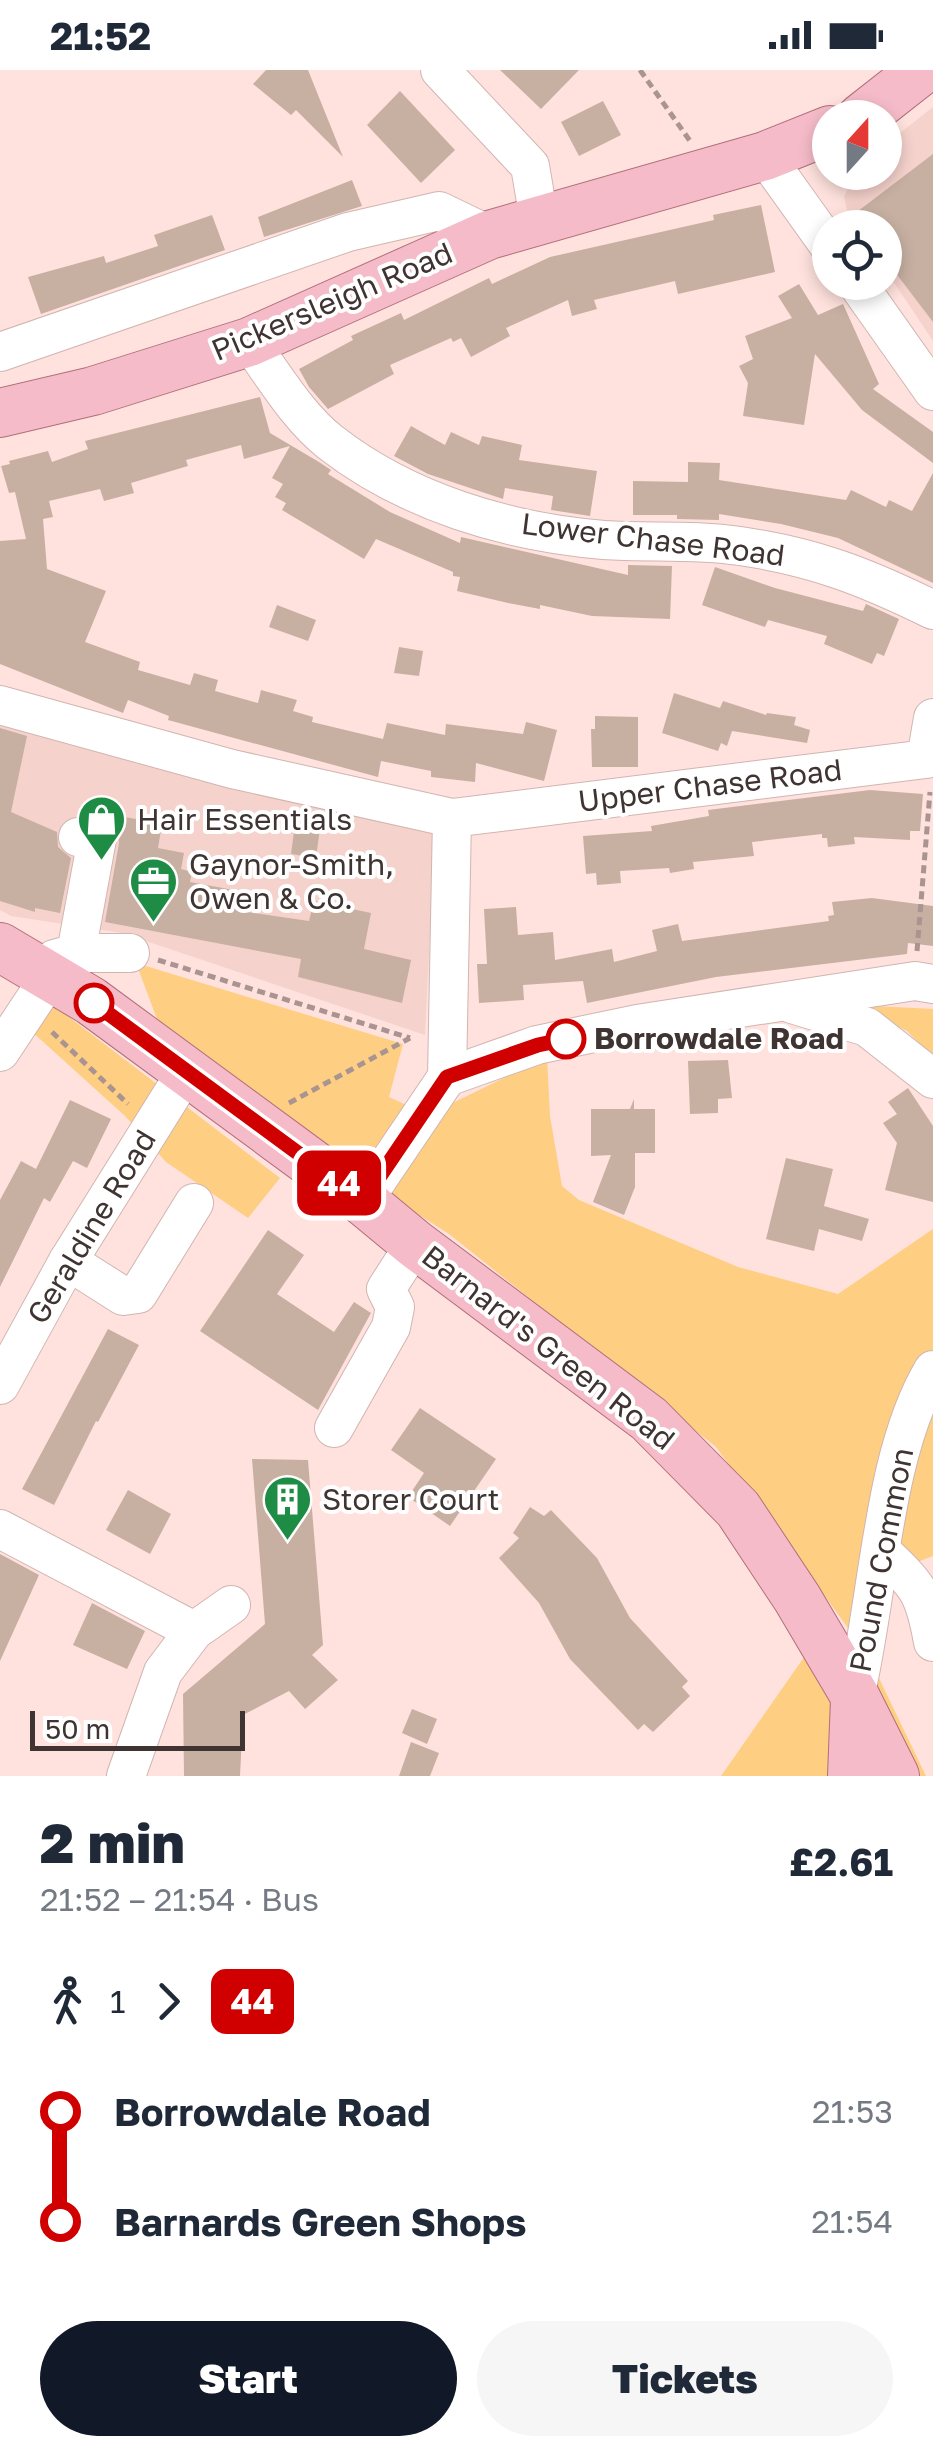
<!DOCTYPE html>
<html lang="en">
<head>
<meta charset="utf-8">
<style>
  body { margin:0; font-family:"Golos Text",sans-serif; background:#f6f6f7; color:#1f2937; height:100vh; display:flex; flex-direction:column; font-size:38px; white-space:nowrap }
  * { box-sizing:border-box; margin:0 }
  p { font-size:32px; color:#747a83 }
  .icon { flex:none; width:55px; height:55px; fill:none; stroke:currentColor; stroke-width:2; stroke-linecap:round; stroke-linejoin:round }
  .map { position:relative; height:1706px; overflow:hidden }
  .sheet { display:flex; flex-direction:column; background:#fff; flex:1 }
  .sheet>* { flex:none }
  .badge { padding:0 20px; border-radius:15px; font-size:35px; line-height:65px }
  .needle { width:65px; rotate:21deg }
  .buttons { position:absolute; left:812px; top:30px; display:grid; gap:20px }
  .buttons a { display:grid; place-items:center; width:90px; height:90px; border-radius:50%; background:#fff; box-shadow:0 5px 15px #0003; font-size:50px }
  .scale { position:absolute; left:30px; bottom:25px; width:215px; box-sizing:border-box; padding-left:10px; border:5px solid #3f3432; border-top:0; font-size:28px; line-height:35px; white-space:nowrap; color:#3f3432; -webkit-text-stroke:8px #fff; paint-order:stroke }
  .map>.badge { position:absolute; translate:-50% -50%; box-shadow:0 0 0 5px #fff }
  .legs { display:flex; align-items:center; gap:15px; height:110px; padding:0 40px; font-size:32px }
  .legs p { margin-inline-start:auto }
  .summary { display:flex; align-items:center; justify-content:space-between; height:170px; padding:0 40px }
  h1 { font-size:55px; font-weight:800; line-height:75px }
  .cta { display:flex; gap:20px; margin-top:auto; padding:20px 40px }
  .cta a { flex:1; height:115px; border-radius:60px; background:#111827; color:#fff; font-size:40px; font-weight:800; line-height:115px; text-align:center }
  .cta a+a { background:#f6f6f7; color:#1f2937 }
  ul { padding:0 40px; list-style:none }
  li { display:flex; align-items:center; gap:35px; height:110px; font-size:38px }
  li i { display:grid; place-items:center; width:15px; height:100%; margin:0 12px; background:currentColor }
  li i::after { content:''; width:25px; height:25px; margin:-12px; border:8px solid; border-radius:50%; background:#fff }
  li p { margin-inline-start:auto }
  li:first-child i { background:linear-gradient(#0000 50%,currentColor 0) }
  li:last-child i { background:linear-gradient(currentColor 50%,#0000 0) }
  .status { display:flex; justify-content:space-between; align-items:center; height:70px; padding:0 50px; background:#fff; direction:ltr }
  .status svg { height:28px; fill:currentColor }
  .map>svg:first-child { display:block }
</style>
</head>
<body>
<div class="status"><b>21:52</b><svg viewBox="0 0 49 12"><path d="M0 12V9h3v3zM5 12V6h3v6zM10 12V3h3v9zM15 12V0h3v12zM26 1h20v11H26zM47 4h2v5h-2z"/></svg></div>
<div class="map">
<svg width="933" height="1706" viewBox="0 0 933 1706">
  <rect width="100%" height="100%" fill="#ffe2dd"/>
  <g fill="#f6d2cc">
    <path d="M 933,37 L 933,271 L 885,199 L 885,158 L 858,157 L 847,140 L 844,127 L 855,103 L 885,102 L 885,75 Z"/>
    <path d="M 0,648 L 435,763 L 425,965 L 122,863 L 11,846 L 0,840 Z"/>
  </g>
  <g fill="#fece82">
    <path d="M 136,893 L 403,974 L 389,1027 L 428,1045 L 547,987 L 550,1046 L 562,1116 L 579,1130 L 738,1197 L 838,1224 L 933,1159 L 933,1486 L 891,1502 L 876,1602 L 926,1706 L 866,1706 L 851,1562 L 716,1377 L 449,1164 L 416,1143 L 160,957 Z"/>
    <path d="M 52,934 L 280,1108 L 248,1148 L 166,1092 L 125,1046 L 30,960 Z"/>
    <path d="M 855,935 L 933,939 L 933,987 L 907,961 Z"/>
    <path d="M 807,1583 L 838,1630 L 834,1706 L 721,1706 Z"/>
  </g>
  <g fill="#c7b0a2">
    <path d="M 266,0 L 308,0 L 343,87 L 296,40 L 291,45 L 253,14 Z"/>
    <path d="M 500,0 L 579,0 L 541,39 Z"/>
    <path d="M 400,21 L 455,80 L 421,113 L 367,55 Z"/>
    <path d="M 603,31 L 621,65 L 579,86 L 561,52 Z"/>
    <path d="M 933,84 L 933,252 L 885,189 L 885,158 L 844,158 L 841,154 Z"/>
    <path d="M 352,110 L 362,136 L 264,167 L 258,147 Z"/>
    <path d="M 761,135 L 775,202 L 678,224 L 675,211 L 594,230 L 597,239 L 572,246 L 568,230 L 506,258 L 510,266 L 471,287 L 461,268 L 453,272 L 451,268 L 390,295 L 394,304 L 328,339 L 309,317 L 299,299 L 353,270 L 351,266 L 401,243 L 404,250 L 489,208 L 492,214 L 550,187 L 714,150 L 713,145 Z"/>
    <path d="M 212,145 L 225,180 L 41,244 L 28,207 L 104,186 L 106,193 L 158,176 L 154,165 Z"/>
    <path d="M 799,214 L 818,245 L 843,234 L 879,314 L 873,319 L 933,362 L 933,393 L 862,340 L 815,284 L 804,355 L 743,346 L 748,313 L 739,296 L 753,289 L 745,266 L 792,248 L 778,226 Z"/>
    <path d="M 260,327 L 270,363 L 319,392 L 331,400 L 328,404 L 390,442 L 460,473 L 461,467 L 628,505 L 628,495 L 672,496 L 670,549 L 592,546 L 540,535 L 540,539 L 508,533 L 457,521 L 460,507 L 453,506 L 453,502 L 376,469 L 364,489 L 282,440 L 286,433 L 275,427 L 283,414 L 272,408 L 290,376 L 244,389 L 241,375 L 186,390 L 188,396 L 131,413 L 134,423 L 104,431 L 100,419 L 49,431 L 53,447 L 43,449 L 47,499 L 106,521 L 85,572 L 140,592 L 138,600 L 190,615 L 194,603 L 218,610 L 215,621 L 258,633 L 261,620 L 297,630 L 293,641 L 313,647 L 312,652 L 383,669 L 387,653 L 445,665 L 446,654 L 523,664 L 526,652 L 557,660 L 544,711 L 476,693 L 475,712 L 431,707 L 431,701 L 381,691 L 378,707 L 168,650 L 169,646 L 128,630 L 123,643 L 0,594 L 0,471 L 26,469 L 15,422 L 9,423 L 1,396 L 10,394 L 9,391 L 48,381 L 52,392 L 88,379 L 85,371 Z"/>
    <path d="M 411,356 L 445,375 L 451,362 L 479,375 L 482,366 L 522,375 L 519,390 L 597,401 L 590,446 L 551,440 L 553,426 L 505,418 L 503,429 L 428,404 L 394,386 Z"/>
    <path d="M 688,392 L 720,393 L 719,410 L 846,430 L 851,420 L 886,437 L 889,430 L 912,441 L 933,403 L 933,513 L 838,468 L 781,454 L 719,444 L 719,450 L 677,449 L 677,445 L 633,445 L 633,411 L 688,412 Z"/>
    <path d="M 715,497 L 775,518 L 863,541 L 866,534 L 899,549 L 884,586 L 877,583 L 872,594 L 824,574 L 827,566 L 768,550 L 765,557 L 702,535 Z"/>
    <path d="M 277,535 L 316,550 L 308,571 L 269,557 Z"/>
    <path d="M 399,577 L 423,581 L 419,606 L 394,603 Z"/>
    <path d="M 674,623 L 720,638 L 723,631 L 766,645 L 767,643 L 796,647 L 794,655 L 810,660 L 807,673 L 732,661 L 727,676 L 721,673 L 718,681 L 662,663 Z"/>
    <path d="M 595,646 L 638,647 L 638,697 L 592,697 L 591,659 L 595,659 Z"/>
    <path d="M 0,658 L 27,666 L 11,742 L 57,762 L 58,777 L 71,788 L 60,843 L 35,838 L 35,842 L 0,831 Z"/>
    <path d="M 870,720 L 923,724 L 920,761 L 910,761 L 910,770 L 854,767 L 855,774 L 828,777 L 827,768 L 822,768 L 822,764 L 752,772 L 754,786 L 693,792 L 694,799 L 670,803 L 669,798 L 620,801 L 621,813 L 597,815 L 596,803 L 586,804 L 583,766 L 652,761 L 651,756 L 709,746 L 708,740 Z"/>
    <path d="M 83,739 L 162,754 L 158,778 L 184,783 L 181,799 L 192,802 L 190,812 L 250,823 L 247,842 L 309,851 L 314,831 L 371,843 L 364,879 L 411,890 L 402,933 L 298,907 L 301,889 L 105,852 L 119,773 L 118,762 L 110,751 L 82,745 Z"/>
    <path d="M 295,754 L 320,758 L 316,788 L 291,784 Z"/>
    <path d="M 872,828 L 933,836 L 933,876 L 908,873 L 907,884 L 716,907 L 587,933 L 583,911 L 523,915 L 524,930 L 479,933 L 477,894 L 487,894 L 484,839 L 516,837 L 518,865 L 553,862 L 555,890 L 612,879 L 614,892 L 657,881 L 652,860 L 678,854 L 682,871 L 829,851 L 828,846 L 834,845 L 832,832 Z"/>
    <path d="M 728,990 L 732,1028 L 718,1029 L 718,1043 L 690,1044 L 688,991 Z"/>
    <path d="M 908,1018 L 933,1056 L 933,1132 L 885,1120 L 897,1073 L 883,1053 L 897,1044 L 888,1032 Z"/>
    <path d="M 634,1029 L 634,1039 L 655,1039 L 655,1083 L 635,1083 L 635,1117 L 624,1145 L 593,1132 L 611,1085 L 591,1086 L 591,1039 L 630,1039 Z"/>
    <path d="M 70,1030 L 111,1049 L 87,1098 L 73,1091 L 50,1132 L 44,1128 L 0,1217 L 0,1130 L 21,1091 L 36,1099 Z"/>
    <path d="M 786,1088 L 833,1099 L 824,1136 L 869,1149 L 862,1171 L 819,1159 L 814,1181 L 766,1169 Z"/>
    <path d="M 268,1160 L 304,1185 L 277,1224 L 334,1262 L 354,1232 L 371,1243 L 318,1340 L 200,1261 Z"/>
    <path d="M 108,1259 L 139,1275 L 98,1352 L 96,1351 L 54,1435 L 22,1419 Z"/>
    <path d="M 420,1338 L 496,1389 L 450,1456 L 408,1427 L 424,1403 L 391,1380 Z"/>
    <path d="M 252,1389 L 308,1390 L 323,1575 L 312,1585 L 338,1610 L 305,1639 L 289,1621 L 243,1645 L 240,1706 L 184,1706 L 183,1624 L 265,1554 Z"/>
    <path d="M 128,1420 L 171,1444 L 150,1484 L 106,1460 Z"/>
    <path d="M 530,1437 L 544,1446 L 551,1440 L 597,1488 L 630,1548 L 688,1611 L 682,1617 L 690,1626 L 653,1662 L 644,1654 L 638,1660 L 570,1589 L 539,1533 L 499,1488 L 519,1468 L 513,1463 Z"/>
    <path d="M 0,1484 L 39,1505 L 0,1591 Z"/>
    <path d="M 92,1533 L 145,1561 L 127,1599 L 73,1575 Z"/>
    <path d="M 412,1639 L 437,1649 L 427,1674 L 402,1663 Z"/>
    <path d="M 411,1672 L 439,1683 L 430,1706 L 399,1706 Z"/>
  </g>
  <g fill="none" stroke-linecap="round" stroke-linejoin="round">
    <defs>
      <g id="minor">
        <path d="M 440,0 L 530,96 L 539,149"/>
        <path d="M 765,86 L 830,177"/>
        <path d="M 856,212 L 933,321"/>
        <path d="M 249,272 C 274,305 297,346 330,372 C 407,432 507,462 604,470 C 649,473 695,469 740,476 C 815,487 866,507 933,540"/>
        <path d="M 0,282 L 348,162 L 439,141 L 489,165"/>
        <path d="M 0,635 L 232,699 L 452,748"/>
        <path d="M 76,883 L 97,769 L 78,767"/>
        <path d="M 54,889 L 76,883 L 130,883"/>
        <path d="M 792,934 L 867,957 L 933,1009"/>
        <path d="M 0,982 L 51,905"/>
        <path d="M 447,1007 L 452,748 L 926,689 L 933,648"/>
        <path d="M 363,1131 L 447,1007 L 537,975 L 637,954 L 915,911 L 933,914"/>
        <path d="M 68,1191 L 123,1226 L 138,1224 L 194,1133"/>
        <path d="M 0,1315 L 68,1191 L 186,1002"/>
        <path d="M 334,1358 L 391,1257 L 395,1237 L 386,1219 L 415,1174"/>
        <path d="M 0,1459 L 194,1561"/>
        <path d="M 881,1481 C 918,1516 924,1521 933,1572"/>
        <path d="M 855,1626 C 879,1527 882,1385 933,1300"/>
        <path d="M 126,1706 L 163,1602 L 194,1561 L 231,1535"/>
      </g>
      <g id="major">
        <path d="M 861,48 L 922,0"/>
        <path d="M 0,343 L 93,321 L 249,272 L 489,165 L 765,86 L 830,60"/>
        <path d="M 0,877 L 91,931 L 363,1131 L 415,1174 L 649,1349 L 738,1439 L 797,1528 L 855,1626 L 895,1706"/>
        <path d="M 852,1706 L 855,1629"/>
      </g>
    </defs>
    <use href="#minor" stroke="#d1b5b0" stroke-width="40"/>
    <use href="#major" stroke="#b16e7b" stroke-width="50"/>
    <g stroke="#a99491" stroke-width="5" stroke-dasharray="8 5" stroke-linecap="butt">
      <path d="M 640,0 L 690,71"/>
      <path d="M 917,881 L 930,722"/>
      <path d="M 158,890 L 410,968"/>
      <path d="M 52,962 L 128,1034"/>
      <path d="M 289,1033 L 410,968"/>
    </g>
    <use href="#minor" stroke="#fff" stroke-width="38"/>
    <use href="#major" stroke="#f5bbc8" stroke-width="48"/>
  </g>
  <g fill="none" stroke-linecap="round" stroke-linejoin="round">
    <defs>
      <path id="line-1" d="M 94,933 L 363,1131 L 447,1007 L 538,975 L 566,969"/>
    </defs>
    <use href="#line-1" stroke="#fff" stroke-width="22"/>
    <use href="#line-1" stroke="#d00000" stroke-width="15"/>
  </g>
  <defs>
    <symbol id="shop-pin" viewBox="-11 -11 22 30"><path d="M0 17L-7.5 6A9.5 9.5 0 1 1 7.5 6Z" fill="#1e8c44" stroke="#fff"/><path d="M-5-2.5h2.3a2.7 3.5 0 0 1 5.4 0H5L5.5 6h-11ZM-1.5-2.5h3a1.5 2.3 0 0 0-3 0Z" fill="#fff"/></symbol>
    <symbol id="office-pin" viewBox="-11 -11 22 30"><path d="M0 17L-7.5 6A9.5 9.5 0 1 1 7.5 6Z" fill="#1e8c44" stroke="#fff"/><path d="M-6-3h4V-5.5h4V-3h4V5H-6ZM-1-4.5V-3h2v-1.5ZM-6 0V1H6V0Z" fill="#fff"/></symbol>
    <symbol id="building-pin" viewBox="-11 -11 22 30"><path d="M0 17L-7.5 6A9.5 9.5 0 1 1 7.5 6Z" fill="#1e8c44" stroke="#fff"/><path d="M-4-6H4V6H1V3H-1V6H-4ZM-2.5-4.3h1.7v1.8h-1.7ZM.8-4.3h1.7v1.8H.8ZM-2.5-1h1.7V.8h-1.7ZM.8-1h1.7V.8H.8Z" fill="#fff"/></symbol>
  </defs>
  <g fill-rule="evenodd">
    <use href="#shop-pin" x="74" y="722" width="55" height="75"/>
    <use href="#office-pin" x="126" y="784" width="55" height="75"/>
    <use href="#building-pin" x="260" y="1402" width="55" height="75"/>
  </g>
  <g fill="#fff" stroke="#d00000" stroke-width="5">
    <circle cx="94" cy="933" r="18"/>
    <circle cx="566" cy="969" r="18"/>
  </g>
  <g text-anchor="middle" stroke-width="8" stroke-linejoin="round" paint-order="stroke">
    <g font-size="30" fill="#3f3432" stroke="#fff">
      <text transform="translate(332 232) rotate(-23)" y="10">Pickersleigh Road</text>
      <text transform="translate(653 470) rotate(7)" y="10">Lower Chase Road</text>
      <text transform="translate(710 716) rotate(-7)" y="10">Upper Chase Road</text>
      <text transform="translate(92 1157) rotate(-59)" y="10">Geraldine Road</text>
      <text transform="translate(548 1278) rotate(38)" y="10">Barnard's Green Road</text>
      <text transform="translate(882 1490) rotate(-79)" y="10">Pound Common</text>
    </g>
    <g font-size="30" fill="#3f3432" stroke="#fff" text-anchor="start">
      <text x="137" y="760">Hair Essentials</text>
      <text x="189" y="805">Gaynor-Smith,<tspan x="189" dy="34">Owen &amp; Co.</tspan></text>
      <text x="322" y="1440">Storer Court</text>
    </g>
    <g font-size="30" font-weight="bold" fill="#3f3432" stroke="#fff" text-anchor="start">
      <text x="594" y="979">Borrowdale Road</text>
    </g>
  </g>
</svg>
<div class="buttons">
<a><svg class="needle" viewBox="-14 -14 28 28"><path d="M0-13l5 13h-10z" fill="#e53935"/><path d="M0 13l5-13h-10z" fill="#747a83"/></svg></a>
<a><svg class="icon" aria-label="locate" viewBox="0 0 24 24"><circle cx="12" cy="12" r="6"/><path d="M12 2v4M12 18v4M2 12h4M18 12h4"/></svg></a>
</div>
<div class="scale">50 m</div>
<b class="badge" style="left:339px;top:1113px;background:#d00000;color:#fff">44</b>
</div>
<section class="sheet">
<div class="summary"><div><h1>2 min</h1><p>21:52 – 21:54 · Bus</p></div><b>£2.61</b></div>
<div class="legs"><svg class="icon" aria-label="walk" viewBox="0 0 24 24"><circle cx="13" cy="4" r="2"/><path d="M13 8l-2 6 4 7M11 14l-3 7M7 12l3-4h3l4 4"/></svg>1<svg class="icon" aria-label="forward" viewBox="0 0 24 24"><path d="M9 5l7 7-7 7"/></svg><b class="badge" style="background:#d00000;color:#fff">44</b></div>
<ul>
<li><i style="color:#d00000"></i><b>Borrowdale Road</b><p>21:53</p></li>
<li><i style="color:#d00000"></i><b>Barnards Green Shops</b><p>21:54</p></li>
</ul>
<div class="cta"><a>Start</a><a>Tickets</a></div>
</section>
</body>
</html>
